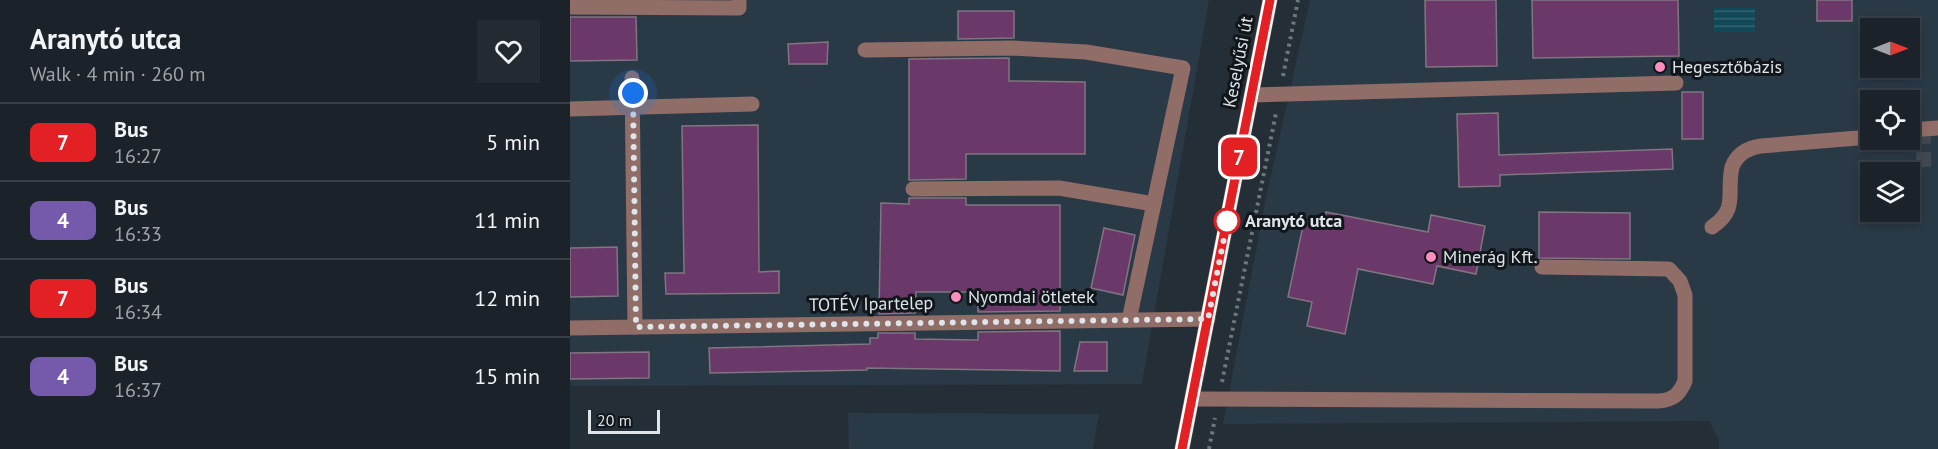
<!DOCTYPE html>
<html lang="en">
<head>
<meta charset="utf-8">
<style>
  body { margin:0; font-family:"PT Sans",sans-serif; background:#242a31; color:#f1f3f6; height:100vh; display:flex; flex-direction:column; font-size:22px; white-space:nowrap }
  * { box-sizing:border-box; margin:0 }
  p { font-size:20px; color:#a0a4a8 }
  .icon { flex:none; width:33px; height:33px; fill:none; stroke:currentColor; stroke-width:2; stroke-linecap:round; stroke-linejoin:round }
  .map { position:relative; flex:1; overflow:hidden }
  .details { display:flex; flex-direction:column; background:#1b2229; width:570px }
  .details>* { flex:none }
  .badge { padding:0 12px; border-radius:9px; font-size:21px; line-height:39px }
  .needle { width:39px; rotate:90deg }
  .tools { position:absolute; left:1290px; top:18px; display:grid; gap:12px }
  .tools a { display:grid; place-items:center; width:60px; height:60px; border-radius:0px; background:#1b2229; box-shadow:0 3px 9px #0003,0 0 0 2px #393f46; font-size:30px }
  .scale { position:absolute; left:18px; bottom:15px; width:72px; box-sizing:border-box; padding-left:6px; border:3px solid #dde4ea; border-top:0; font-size:16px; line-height:21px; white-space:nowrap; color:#dde4ea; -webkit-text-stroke:4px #11161a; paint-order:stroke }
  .you { position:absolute; width:30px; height:30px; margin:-15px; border:4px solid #fff; border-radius:50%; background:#1a73e8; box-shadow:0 0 0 9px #1a73e833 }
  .map>.badge { position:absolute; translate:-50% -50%; box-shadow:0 0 0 3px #fff }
  .round { display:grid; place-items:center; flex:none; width:63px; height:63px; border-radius:0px; background:#242a31 }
  .head { display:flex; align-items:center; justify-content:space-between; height:102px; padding:0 30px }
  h1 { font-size:28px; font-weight:700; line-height:45px }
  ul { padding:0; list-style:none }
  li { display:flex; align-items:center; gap:18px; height:78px; padding:0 30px; border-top:2px solid #393f46 }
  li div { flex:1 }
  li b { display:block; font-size:22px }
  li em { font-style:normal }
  li .badge { min-width:66px; font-weight:700; text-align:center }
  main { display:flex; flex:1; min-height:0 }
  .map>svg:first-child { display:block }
</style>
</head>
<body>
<main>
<section class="details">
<div class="head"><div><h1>Aranytó utca</h1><p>Walk · 4 min · 260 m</p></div><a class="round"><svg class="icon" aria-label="heart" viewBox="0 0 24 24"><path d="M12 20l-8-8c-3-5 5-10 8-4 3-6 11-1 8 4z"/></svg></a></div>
<ul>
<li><span class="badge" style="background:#e32124;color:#fff">7</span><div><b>Bus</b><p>16:27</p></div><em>5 min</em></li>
<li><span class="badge" style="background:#755aab;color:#fff">4</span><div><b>Bus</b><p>16:33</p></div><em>11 min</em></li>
<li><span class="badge" style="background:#e32124;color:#fff">7</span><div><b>Bus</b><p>16:34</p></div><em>12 min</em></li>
<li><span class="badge" style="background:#755aab;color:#fff">4</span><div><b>Bus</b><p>16:37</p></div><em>15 min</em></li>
</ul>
</section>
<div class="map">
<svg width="1368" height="449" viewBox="0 0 1368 449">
  <defs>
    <pattern id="water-rules" width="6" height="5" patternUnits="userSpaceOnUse" patternTransform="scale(1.5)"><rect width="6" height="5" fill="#124958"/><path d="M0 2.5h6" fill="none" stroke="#346370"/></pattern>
  </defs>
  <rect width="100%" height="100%" fill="#242e37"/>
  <g fill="#2a3946" fill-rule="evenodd">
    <path d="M 0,0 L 639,0 L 572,384 L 0,386 Z"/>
    <path d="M 740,0 L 1368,0 L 1368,449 L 1149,449 L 1149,441 L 1139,421 L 653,424 L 696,198 ZM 1300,28 L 1340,28 L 1340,68 L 1300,68 ZM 1300,100 L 1340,100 L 1340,140 L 1300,140 ZM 1300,172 L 1340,172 L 1340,212 L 1300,212 Z"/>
    <path d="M 278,413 L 529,414 L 523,449 L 279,449 Z"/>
  </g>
  <rect fill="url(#water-rules)" x="1144" y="8" width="41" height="24"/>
  <g fill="#6a3869" stroke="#807580" stroke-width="1.5">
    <path d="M 855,0 L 926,0 L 927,66 L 856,67 Z"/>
    <path d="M 962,0 L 1108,0 L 1109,56 L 963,58 Z"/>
    <rect x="1247" y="0" width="35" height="21"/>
    <path d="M 388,11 L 444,11 L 444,38 L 388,39 Z"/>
    <path d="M 0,17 L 66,17 L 67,60 L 0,61 Z"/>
    <path d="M 258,42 L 257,64 L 219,64 L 218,44 Z"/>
    <path d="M 439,58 L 439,81 L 515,82 L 515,154 L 396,154 L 396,179 L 339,180 L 339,59 Z"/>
    <rect x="1112" y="92" width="21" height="47"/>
    <path d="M 928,113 L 929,155 L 1102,149 L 1103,169 L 930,175 L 930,186 L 889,187 L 887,114 Z"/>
    <path d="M 188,125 L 189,272 L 209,271 L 209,293 L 96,294 L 95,273 L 114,273 L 112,126 Z"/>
    <path d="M 339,198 L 396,198 L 396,205 L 490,205 L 490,311 L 408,312 L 408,292 L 346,292 L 345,313 L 309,314 L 311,203 L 339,204 Z"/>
    <path d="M 756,212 L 858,232 L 861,215 L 915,226 L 906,274 L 867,266 L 863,284 L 788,269 L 775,334 L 737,326 L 742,302 L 718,297 L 734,221 L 754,225 Z"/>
    <path d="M 969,212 L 1060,213 L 1060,259 L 969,258 Z"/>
    <path d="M 534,228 L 565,235 L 553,295 L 521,288 Z"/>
    <path d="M 47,247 L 48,296 L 0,297 L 0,248 Z"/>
    <path d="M 490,331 L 490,371 L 297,368 L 297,370 L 140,373 L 139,348 L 300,344 L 300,338 L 308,338 L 308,333 L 345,333 L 345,339 L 408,340 L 408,332 Z"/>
    <path d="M 510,342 L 537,342 L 537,371 L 504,371 Z"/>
    <path d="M 79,352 L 79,378 L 0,379 L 0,353 Z"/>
  </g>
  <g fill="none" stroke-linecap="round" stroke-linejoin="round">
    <path stroke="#404952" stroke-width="15" stroke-dasharray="15 8" stroke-linecap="butt" d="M 1353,129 L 1354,174"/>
    <g stroke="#6e777f" stroke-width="4" stroke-dasharray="3 4.5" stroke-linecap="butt">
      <path d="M 713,76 L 728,0"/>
      <path d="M 652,382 L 706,113"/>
      <path d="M 639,449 L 645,418"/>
    </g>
    <g stroke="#906e67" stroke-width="15">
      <path d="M 0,7 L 169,8 L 169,0"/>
      <path d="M 295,50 L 442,48 L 516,52 L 613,68 L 559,320"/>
      <path d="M 62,78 L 65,327"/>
      <path d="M 682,95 L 1106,83"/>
      <path d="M 0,109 L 182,104"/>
      <path d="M 1340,130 L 1368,128"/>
      <path d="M 343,189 L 489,188 L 584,204"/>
      <path d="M 1142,227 C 1169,209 1156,193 1162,167 C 1167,154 1177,148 1191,146 L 1300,137"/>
      <path d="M 0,328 L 638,319"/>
      <path d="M 622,399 L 1088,401 C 1103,400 1109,395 1115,381 L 1115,295 L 1110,281 L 1099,269 L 972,267"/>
      <path d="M 612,449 L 700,0"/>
    </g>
  </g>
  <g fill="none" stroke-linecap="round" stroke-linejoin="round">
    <defs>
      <path id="line" d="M 612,449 L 700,0"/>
    </defs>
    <use href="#line" stroke="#fff" stroke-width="14"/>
    <use href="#line" stroke="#e32124" stroke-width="9"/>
    <path stroke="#dde4ea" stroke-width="6" stroke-dasharray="0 10.8" d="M 63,93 L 66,327 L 638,319 L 659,213 L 657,221"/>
  </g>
  <g fill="#fe8ebd" stroke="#11161a" stroke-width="2">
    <circle cx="1090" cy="67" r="6"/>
    <circle cx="861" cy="257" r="6"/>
    <circle cx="386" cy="297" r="6"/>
  </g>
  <circle fill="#fff" stroke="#e32124" stroke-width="3" cx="657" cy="221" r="12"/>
  <g text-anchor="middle" stroke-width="6" stroke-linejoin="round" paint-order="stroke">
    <g font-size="18" fill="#dde4ea" stroke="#11161a">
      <text transform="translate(668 62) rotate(-79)" y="6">Keselyűsi út</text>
      <text transform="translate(301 304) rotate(-1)" y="6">TOTÉV Ipartelep</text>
    </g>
    <g font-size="18" fill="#dde4ea" stroke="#11161a" text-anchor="start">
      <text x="1102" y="73">Hegesztőbázis</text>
      <text x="873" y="263">Minerág Kft.</text>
      <text x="398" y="303">Nyomdai ötletek</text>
    </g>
    <g font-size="18" font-weight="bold" fill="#dde4ea" stroke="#11161a" text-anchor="start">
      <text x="675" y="227">Aranytó utca</text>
    </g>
  </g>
</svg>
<div class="tools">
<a><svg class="needle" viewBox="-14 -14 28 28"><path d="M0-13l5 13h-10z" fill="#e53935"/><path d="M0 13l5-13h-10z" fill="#a0a4a8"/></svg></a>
<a><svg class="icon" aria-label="locate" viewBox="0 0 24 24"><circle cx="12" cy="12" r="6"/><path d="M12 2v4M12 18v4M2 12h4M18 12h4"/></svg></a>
<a><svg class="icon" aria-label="layers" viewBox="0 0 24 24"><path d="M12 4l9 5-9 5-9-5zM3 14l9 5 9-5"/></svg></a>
</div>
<div class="scale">20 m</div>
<div class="you" style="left:63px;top:93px"></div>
<b class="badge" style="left:669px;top:157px;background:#e32124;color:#fff">7</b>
</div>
</main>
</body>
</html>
